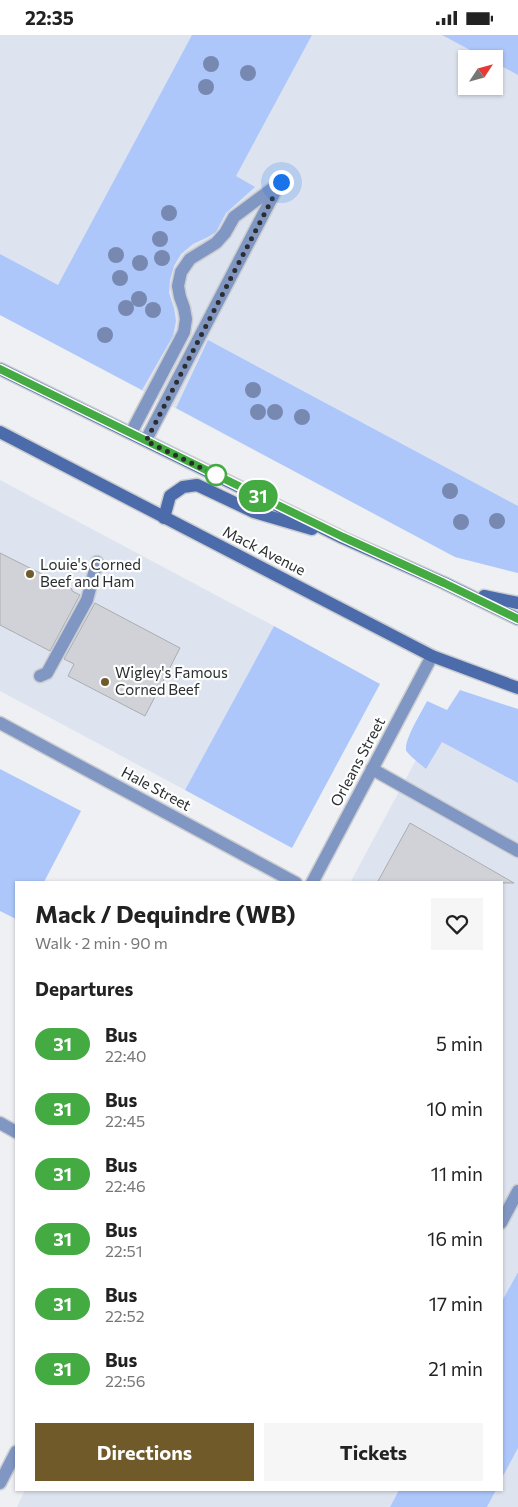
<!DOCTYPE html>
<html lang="en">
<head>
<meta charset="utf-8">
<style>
  body { margin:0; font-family:Commissioner,sans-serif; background:#f6f6f6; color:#222; height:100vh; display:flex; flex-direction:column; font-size:19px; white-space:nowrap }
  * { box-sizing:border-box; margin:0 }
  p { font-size:16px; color:#767676 }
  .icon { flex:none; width:28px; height:28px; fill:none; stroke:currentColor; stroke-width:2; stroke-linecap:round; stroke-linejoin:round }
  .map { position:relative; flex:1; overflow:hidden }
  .drawer { position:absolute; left:15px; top:846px; width:488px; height:610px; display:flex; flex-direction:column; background:#fff; border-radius:0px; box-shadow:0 1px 4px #0004 }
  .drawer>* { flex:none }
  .badge { padding:0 10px; border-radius:16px; font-size:18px; line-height:32px }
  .needle { width:32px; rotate:54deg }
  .buttons { position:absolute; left:458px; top:15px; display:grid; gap:10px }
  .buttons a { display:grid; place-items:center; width:45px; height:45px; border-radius:0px; background:#fff; box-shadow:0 1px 4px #0004; font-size:25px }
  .you { position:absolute; width:25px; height:25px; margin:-12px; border:4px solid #fff; border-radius:50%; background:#1a73e8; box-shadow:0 0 0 8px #1a73e833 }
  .map>.badge { position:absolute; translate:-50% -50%; box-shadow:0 0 0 2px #fff }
  h2 { padding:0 20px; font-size:19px; line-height:45px }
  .round { display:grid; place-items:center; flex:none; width:52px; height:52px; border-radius:0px; background:#f6f6f6 }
  .summary { display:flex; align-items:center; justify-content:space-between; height:85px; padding:0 20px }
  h1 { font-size:24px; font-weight:700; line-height:38px }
  .button { display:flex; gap:10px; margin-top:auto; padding:10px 20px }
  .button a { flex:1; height:58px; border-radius:0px; background:#715a2a; color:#fff; font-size:20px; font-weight:700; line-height:58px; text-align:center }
  .button a+a { background:#f6f6f6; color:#222 }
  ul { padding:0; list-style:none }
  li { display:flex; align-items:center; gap:15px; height:65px; padding:0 20px }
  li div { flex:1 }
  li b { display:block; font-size:19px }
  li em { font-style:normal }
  li .badge { min-width:55px; font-weight:700; text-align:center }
  .status { display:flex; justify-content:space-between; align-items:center; height:35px; padding:0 25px; background:#fff; direction:ltr }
  .status svg { height:14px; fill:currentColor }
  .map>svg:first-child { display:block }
</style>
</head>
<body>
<div class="status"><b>22:35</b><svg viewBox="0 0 49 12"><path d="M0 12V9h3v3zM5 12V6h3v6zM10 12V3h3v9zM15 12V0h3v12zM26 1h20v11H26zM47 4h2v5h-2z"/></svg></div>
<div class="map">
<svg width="518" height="1472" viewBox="0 0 518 1472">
  <rect width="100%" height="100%" fill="#eef0f4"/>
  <g fill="#dee4ef" fill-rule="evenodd">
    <path d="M 0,0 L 518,0 L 518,538 L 455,522 L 0,280 ZM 466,24 L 494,24 L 494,51 L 466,51 Z"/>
    <path d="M 0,445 L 274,591 L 185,755 L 0,656 Z"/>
    <path d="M 441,678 L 518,720 L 518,1237 L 501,1268 L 501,848 L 350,848 Z"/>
    <path d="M 518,1413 L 518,1472 L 487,1472 L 496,1455 L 501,1455 L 501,1445 Z"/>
    <path d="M 25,1455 L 399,1455 L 390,1472 L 17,1472 Z"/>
  </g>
  <g fill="#adc7fb">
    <path d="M 192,0 L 312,0 L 236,141 L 255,152 L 226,178 L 216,197 L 208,202 L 193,209 L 181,219 L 174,231 L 170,245 L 169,258 L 174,273 L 176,286 L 173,301 L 142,355 L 0,280 L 0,219 L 58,250 Z"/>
    <path d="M 442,0 L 518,0 L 518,40 L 494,27 L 494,24 L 487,24 Z"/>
    <path d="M 208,305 L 518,471 L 518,538 L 455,522 L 176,373 Z"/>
    <path d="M 274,591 L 380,649 L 292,813 L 185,755 Z"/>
    <path d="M 460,655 L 518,674 L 518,748 L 442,707 L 426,734 C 420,729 412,723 407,717 C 401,709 423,675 427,666 L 447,675 Z"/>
    <path d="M 0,734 L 81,776 L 44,847 L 16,848 L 16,884 L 0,876 Z"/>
    <path d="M 518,1237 L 518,1413 L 501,1445 L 501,1268 Z"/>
    <path d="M 399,1455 L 496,1455 L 487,1472 L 390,1472 Z"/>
  </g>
  <g fill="#d0d2d7" stroke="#abadb1">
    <path d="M 0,518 L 72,554 L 72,556 L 80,560 L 50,616 L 0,590 Z"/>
    <path d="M 95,568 L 180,613 L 145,681 L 68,641 L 74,629 L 64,624 Z"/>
    <path d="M 410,788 L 514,848 L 377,848 Z"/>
  </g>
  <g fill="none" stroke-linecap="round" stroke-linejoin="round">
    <defs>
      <g id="service">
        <path d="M 131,398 L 184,297 L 186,284 L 184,273 L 180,262 L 178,251 L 181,237 L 190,224 L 216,208 L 225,198 L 234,182 L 281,147"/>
        <path d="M 146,405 L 278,151"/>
        <path d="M 40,641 L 47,638 L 87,565 L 97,527"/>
        <path d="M 372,734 L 518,816"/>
        <path d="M 501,1188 L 518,1156"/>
      </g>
      <g id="minor">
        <path d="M 0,688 L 296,848"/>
        <path d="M 312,848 L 432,621"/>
        <path d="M 0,1088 L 16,1097"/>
        <path d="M 0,1448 L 16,1417"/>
      </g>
      <g id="secondary">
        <path d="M 0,334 L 343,503 L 444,548 L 518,584"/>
        <path d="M 0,397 L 432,621 L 518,653"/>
        <path d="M 164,483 L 170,461 L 183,452 L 197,450 L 254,477 L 312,494"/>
        <path d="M 484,561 L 518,568"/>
      </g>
    </defs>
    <use href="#service" stroke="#cbcdd1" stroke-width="15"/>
    <use href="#minor" stroke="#cbcdd1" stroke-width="15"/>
    <use href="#secondary" stroke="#cbcdd1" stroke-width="15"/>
    <use href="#service" stroke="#8197c3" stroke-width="12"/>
    <use href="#minor" stroke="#8197c3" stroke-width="12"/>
    <use href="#secondary" stroke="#4c6bab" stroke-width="12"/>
  </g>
  <g fill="#7788b1">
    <circle cx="211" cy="29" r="8"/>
    <circle cx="248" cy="38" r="8"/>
    <circle cx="206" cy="52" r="8"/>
    <circle cx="169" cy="178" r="8"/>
    <circle cx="160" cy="204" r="8"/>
    <circle cx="116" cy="220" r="8"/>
    <circle cx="162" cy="223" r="8"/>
    <circle cx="140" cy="228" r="8"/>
    <circle cx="120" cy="243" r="8"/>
    <circle cx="139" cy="264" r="8"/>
    <circle cx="126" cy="273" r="8"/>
    <circle cx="153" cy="275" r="8"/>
    <circle cx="105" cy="300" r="8"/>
    <circle cx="253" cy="355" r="8"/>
    <circle cx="258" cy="377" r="8"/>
    <circle cx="275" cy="377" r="8"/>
    <circle cx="302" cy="382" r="8"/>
    <circle cx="450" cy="456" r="8"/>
    <circle cx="497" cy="486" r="8"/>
    <circle cx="461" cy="487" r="8"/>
  </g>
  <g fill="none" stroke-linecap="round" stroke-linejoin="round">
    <defs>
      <path id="line" d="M 0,334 L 343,502 L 444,548 L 518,584"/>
    </defs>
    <use href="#line" stroke="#fff" stroke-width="11"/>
    <use href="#line" stroke="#44aa42" stroke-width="8"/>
    <path stroke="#2c2d2f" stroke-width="5" stroke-dasharray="0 9" d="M 216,440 L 146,406 L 281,147"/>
  </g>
  <circle fill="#fff" stroke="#44aa42" stroke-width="2.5" cx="216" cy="440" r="10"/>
  <g fill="#715a2a" stroke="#fdfefe" stroke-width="2">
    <circle cx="30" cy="539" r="5"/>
    <circle cx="105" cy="647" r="5"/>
  </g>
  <g text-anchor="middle" stroke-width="4.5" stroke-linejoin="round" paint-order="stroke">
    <g font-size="15" fill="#2c2d2f" stroke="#fdfefe">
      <text transform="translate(264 516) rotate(27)" y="5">Mack Avenue</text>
      <text transform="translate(358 727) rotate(-62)" y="5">Orleans Street</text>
      <text transform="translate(156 754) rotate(28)" y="5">Hale Street</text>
    </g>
    <g font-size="15" fill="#2c2d2f" stroke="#fdfefe" text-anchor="start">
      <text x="40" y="535">Louie's Corned<tspan x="40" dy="17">Beef and Ham</tspan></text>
      <text x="115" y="643">Wigley's Famous<tspan x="115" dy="17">Corned Beef</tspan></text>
    </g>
  </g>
</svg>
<div class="buttons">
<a><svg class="needle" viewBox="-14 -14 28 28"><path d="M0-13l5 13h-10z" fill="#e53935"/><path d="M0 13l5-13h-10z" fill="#767676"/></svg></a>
</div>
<div class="you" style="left:281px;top:147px"></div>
<b class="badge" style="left:258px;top:461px;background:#44aa42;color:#fff">31</b>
<section class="drawer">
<div class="summary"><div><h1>Mack / Dequindre (WB)</h1><p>Walk · 2 min · 90 m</p></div><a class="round"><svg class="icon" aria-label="heart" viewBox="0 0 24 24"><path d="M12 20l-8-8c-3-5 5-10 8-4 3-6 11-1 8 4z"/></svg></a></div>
<h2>Departures</h2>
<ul>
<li><span class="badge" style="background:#44aa42;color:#fff">31</span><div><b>Bus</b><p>22:40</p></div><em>5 min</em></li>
<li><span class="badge" style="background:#44aa42;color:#fff">31</span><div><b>Bus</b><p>22:45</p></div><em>10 min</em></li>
<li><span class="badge" style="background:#44aa42;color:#fff">31</span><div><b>Bus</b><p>22:46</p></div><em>11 min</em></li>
<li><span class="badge" style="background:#44aa42;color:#fff">31</span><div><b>Bus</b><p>22:51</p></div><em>16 min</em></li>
<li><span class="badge" style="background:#44aa42;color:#fff">31</span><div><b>Bus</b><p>22:52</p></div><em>17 min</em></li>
<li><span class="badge" style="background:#44aa42;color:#fff">31</span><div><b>Bus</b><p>22:56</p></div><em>21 min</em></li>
</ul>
<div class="button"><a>Directions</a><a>Tickets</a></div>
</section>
</div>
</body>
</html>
